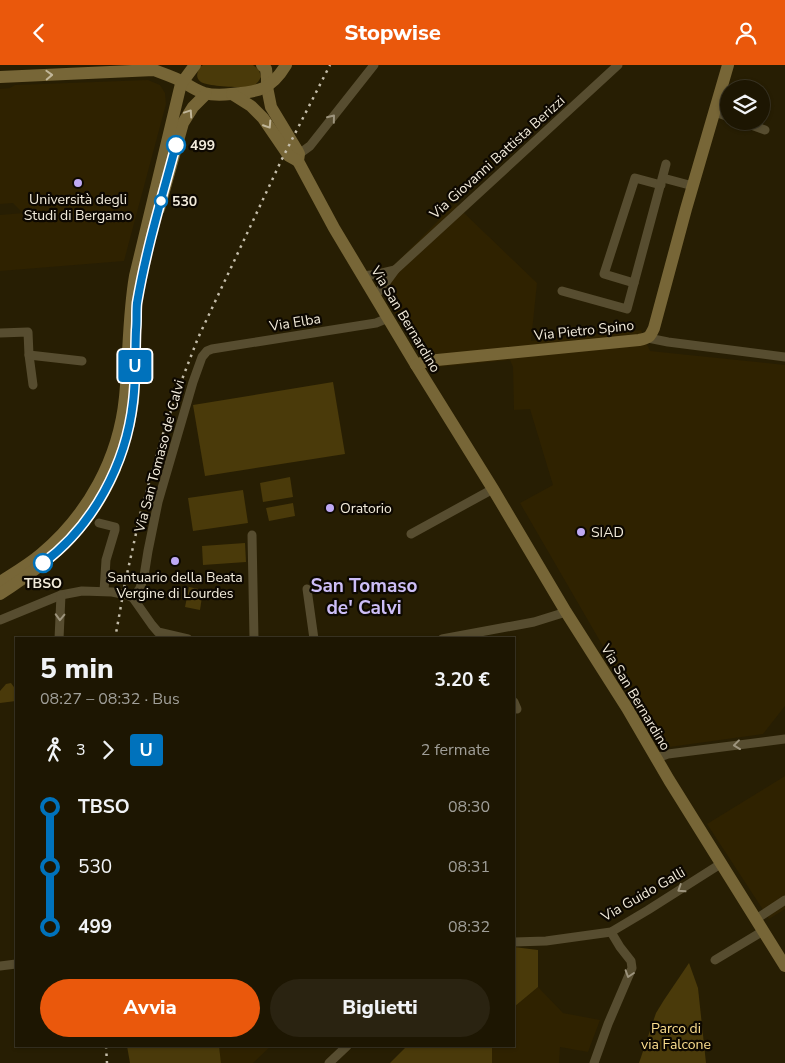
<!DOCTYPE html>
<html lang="it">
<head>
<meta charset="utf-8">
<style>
  body { margin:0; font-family:"Nunito Sans",sans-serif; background:#2a2311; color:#f1f3f6; height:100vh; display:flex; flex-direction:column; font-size:19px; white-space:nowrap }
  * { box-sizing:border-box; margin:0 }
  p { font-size:16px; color:#a09f99 }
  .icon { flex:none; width:28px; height:28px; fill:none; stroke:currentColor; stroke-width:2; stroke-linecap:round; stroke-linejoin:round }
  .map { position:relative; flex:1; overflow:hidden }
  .details { position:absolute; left:15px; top:572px; width:500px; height:410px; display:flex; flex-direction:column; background:#1d1602; border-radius:0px; box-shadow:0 1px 4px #0004,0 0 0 1px #3b3524 }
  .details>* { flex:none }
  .badge { padding:0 10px; border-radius:4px; font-size:18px; line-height:32px }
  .tools { position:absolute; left:720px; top:15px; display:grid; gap:10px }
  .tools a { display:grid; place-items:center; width:50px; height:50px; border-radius:50%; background:#1d1602; box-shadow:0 1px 4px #0004,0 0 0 1px #3b3524; font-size:25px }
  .map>.badge { position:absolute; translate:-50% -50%; box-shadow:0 0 0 2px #fff }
  .legs { display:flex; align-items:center; gap:8px; height:55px; padding:0 25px; font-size:16px }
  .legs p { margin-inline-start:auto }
  .overview { display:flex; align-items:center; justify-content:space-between; height:85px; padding:0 25px }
  h1 { font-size:28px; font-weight:800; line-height:38px }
  .cta { display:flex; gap:10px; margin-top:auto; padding:10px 25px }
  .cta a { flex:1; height:58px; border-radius:30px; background:#ea580c; color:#fff; font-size:20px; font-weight:800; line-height:58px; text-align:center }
  .cta a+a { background:#2a2311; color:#f1f3f6 }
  ul { padding:0 25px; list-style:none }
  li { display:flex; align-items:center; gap:18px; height:60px; font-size:19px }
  li i { display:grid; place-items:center; width:8px; height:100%; margin:0 6px; background:currentColor }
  li i::after { content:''; width:12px; height:12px; margin:-6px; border:4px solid; border-radius:50%; background:#1d1602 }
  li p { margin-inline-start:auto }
  li:first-child i { background:linear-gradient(#0000 50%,currentColor 0) }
  li:last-child i { background:linear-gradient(currentColor 50%,#0000 0) }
  header { display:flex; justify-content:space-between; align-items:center; height:65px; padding:0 25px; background:#ea580c; color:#fff; font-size:22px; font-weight:800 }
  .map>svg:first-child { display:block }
</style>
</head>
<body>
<header><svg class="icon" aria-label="back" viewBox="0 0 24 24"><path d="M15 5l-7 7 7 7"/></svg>Stopwise<svg class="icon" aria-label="person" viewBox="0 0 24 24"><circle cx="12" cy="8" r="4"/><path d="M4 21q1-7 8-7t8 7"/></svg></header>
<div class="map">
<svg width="785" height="998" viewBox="0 0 785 998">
  <rect width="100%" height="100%" fill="#271e03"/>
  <g fill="#2f2200">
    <path d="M 148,15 L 160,20 L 165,28 L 166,39 L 124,196 L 0,206 L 0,150 L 23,148 L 13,138 L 0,139 L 0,24 L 10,23 L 15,20 Z"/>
    <path d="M 456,138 L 464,148 L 537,218 L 531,276 L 641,265 L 650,286 L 785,300 L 785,641 L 763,669 L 662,683 L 520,438 L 553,420 L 530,344 L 514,345 L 513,302 L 510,295 L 428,303 L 385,232 L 393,201 Z"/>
    <path d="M 785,711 L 785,844 L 769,854 L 707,759 Z"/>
    <path d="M 538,922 L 563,948 L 600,955 L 588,987 L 560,982 L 559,998 L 492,998 L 492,981 L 514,981 L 514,942 Z"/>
    <path d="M 219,981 L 271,981 L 253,998 L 221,998 Z"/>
  </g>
  <g fill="#4a3a0a">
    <path d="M 203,0 L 253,0 L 259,5 L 261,12 C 259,16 257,19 253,21 C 246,24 206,21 201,17 C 195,13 197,7 200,2 Z"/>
    <path d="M 333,317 L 345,389 L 205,411 L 193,340 Z"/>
    <path d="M 290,412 L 293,432 L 263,437 L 260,418 Z"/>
    <path d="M 243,425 L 248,458 L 193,466 L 188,433 Z"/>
    <path d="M 293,438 L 295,451 L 269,456 L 266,443 Z"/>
    <path d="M 245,478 L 246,497 L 203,500 L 202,481 Z"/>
    <path d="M 189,522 L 203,525 L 200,545 L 185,542 Z"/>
    <path d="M 11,618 L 16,625 L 16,636 L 0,638 L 0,626 L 6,619 Z"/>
    <path d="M 514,882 L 538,885 L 538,922 L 514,942 Z"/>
    <path d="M 689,898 L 698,923 L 706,998 L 639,998 L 656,948 L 664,935 Z"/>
    <path d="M 127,981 L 219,981 L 221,998 L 130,998 Z"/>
    <path d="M 407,981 L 492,981 L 492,998 L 390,998 Z"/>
  </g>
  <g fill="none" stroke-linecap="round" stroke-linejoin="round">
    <g stroke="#574d30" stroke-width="9">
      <path d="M 715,47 L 729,52"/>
      <path d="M 740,56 L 765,65"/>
      <path d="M 299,89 L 310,81 L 374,0"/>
      <path d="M 663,113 L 693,121"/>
      <path d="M 363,211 L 378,209 L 395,205"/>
      <path d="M 634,218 L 604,209 L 635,113 L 661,120"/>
      <path d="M 562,226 L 627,244 L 666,99"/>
      <path d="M 375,231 L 384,220 L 395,205 L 618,0"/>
      <path d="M 0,268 L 28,267 L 29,290 L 33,320"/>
      <path d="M 648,273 L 668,277 L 785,292"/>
      <path d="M 29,290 L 82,296"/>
      <path d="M 99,458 L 115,462 L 115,465 L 106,495 L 104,526"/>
      <path d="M 411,469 L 493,424"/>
      <path d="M 252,470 L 254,574"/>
      <path d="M 307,524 L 314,574"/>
      <path d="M 133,533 L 140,523 L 144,511 L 148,486 L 158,437 L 193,317 L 202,292 L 207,286 L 212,284 L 376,258 L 388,253"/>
      <path d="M 0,555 L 61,530 L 82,526 L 112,527 L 127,530 L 133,533 L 152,560 L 158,567 L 188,574"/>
      <path d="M 59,574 L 61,530"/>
      <path d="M 442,574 L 534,557 L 566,547"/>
      <path d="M 514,637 L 517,644"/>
      <path d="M 657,693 L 668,689 L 785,674"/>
      <path d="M 756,854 L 785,835"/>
      <path d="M 514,877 L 546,876 L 611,867 L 648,845 L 722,798"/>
      <path d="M 715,895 L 763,866"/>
      <path d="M 0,901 L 16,899"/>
      <path d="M 329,998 L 347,981"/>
      <path d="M 594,998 L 608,959 L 632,903 L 631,896 L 620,882 L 611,867"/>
    </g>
    <g stroke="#776637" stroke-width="12">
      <path d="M 262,0 L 266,4 L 267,13 L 267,22 L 271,42 L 297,85 L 299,89 L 298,96 L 334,163 L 416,300 L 493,424 L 566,547 L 627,643 L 669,715 L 785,901"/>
      <path d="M 0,12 L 154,5 C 164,9 174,12 183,17 C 190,21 195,25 204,28 C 212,30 222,30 231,29 C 258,27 271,25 286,0"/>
      <path d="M 232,29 L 251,41 L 263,53 L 289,91 L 298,96"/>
      <path d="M 159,144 L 183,58 L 193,42 L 206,29"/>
      <path d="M 416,300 L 427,296 L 639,275 C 649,273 650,272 654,263 L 686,144 L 728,0"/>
      <path d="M 129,359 L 133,337 L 134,319"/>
      <path d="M 0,517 C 14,508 28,500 41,489 C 88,450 119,393 125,332 C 129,292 128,251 135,211 L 179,27 L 181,19 L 195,0"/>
      <path d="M 0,529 C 51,496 91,461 115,404"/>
    </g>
    <g stroke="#c4bdaa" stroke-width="2.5" stroke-dasharray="2.5 5" stroke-linecap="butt">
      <path d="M 115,574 L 125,518 L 141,446 L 163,369 L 181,317 L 198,273 L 281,96 L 330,0"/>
      <path d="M 106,981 L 107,998"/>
    </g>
  </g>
  <defs><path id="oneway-chevron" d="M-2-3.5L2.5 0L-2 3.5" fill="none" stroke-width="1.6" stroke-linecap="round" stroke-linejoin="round" transform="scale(1.25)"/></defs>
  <g stroke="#c1b699">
    <use href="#oneway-chevron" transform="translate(49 10) rotate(-2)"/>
    <use href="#oneway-chevron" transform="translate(189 48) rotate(-56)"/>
    <use href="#oneway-chevron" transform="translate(268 60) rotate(57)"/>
  </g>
  <g stroke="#9d947d">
    <use href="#oneway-chevron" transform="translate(332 53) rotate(-51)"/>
    <use href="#oneway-chevron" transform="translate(60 552) rotate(92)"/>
    <use href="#oneway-chevron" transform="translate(737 680) rotate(173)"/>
    <use href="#oneway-chevron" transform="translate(681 824) rotate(147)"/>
    <use href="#oneway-chevron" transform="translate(629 909) rotate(108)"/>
  </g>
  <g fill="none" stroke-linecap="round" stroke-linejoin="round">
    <defs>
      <path id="line-1" d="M 43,498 C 93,461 126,399 133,337 C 136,313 135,289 136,265 C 137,256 136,247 137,238 C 146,185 162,132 176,80"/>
    </defs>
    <use href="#line-1" stroke="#fff" stroke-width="11"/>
    <use href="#line-1" stroke="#0072bc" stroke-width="8"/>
  </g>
  <g fill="#fff" stroke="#0072bc" stroke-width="2.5">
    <circle cx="176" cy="80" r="9"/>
    <circle cx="161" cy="136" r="6"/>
    <circle cx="43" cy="498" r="9"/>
  </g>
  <g fill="#bfa9f4" stroke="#0d0801" stroke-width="2">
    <circle cx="78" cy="118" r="5"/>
    <circle cx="330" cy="443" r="5"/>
    <circle cx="581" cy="467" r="5"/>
    <circle cx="175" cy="496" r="5"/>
  </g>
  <g text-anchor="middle" stroke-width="4.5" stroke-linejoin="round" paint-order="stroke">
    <g font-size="14" font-weight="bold" fill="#f2ebdb" stroke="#0d0801" text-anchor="start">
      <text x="190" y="85">499</text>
      <text x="172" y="141">530</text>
      <text x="43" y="523" text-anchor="middle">TBSO</text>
    </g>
    <g font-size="14" fill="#f2ebdb" stroke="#0d0801">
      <text transform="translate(497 92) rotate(-42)" y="5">Via Giovanni Battista Berizzi</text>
      <text transform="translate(406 254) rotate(59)" y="5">Via San Bernardino</text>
      <text transform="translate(295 257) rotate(-9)" y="5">Via Elba</text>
      <text transform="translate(584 265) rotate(-6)" y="5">Via Pietro Spino</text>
      <text transform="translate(159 391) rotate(-75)" y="5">Via San Tomaso de' Calvi</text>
      <text transform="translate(636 632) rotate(59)" y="5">Via San Bernardino</text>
      <text transform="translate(643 829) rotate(-30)" y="5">Via Guido Galli</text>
    </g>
    <g font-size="14" fill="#f2ebdb" stroke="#0d0801">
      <text x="78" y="139">Università degli<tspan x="78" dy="16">Studi di Bergamo</tspan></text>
      <text x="340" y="448" text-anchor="start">Oratorio</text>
      <text x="591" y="472" text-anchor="start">SIAD</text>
      <text x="175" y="517">Santuario della Beata<tspan x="175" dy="16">Vergine di Lourdes</tspan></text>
    </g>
    <g font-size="14" fill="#fddf8f" stroke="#0d0801">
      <text x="676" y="968">Parco di<tspan x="676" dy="16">via Falcone</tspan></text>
    </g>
    <g font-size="19" font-weight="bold" fill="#cdbef7" stroke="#0d0801">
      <text x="364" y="527">San Tomaso<tspan x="364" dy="22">de' Calvi</tspan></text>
    </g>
  </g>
</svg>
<div class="tools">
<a><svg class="icon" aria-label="layers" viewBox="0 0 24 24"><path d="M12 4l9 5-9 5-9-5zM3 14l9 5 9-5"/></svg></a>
</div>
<b class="badge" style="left:135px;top:301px;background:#0072bc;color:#fff">U</b>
<section class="details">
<div class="overview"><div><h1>5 min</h1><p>08:27 – 08:32 · Bus</p></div><b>3.20 €</b></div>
<div class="legs"><svg class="icon" aria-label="walk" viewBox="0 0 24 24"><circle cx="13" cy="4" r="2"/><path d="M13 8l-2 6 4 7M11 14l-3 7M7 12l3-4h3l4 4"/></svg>3<svg class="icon" aria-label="forward" viewBox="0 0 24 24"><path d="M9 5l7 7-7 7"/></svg><b class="badge" style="background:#0072bc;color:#fff">U</b><p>2 fermate</p></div>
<ul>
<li><i style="color:#0072bc"></i><b>TBSO</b><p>08:30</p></li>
<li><i style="color:#0072bc"></i><span>530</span><p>08:31</p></li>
<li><i style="color:#0072bc"></i><b>499</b><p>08:32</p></li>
</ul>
<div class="cta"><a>Avvia</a><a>Biglietti</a></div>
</section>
</div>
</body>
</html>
